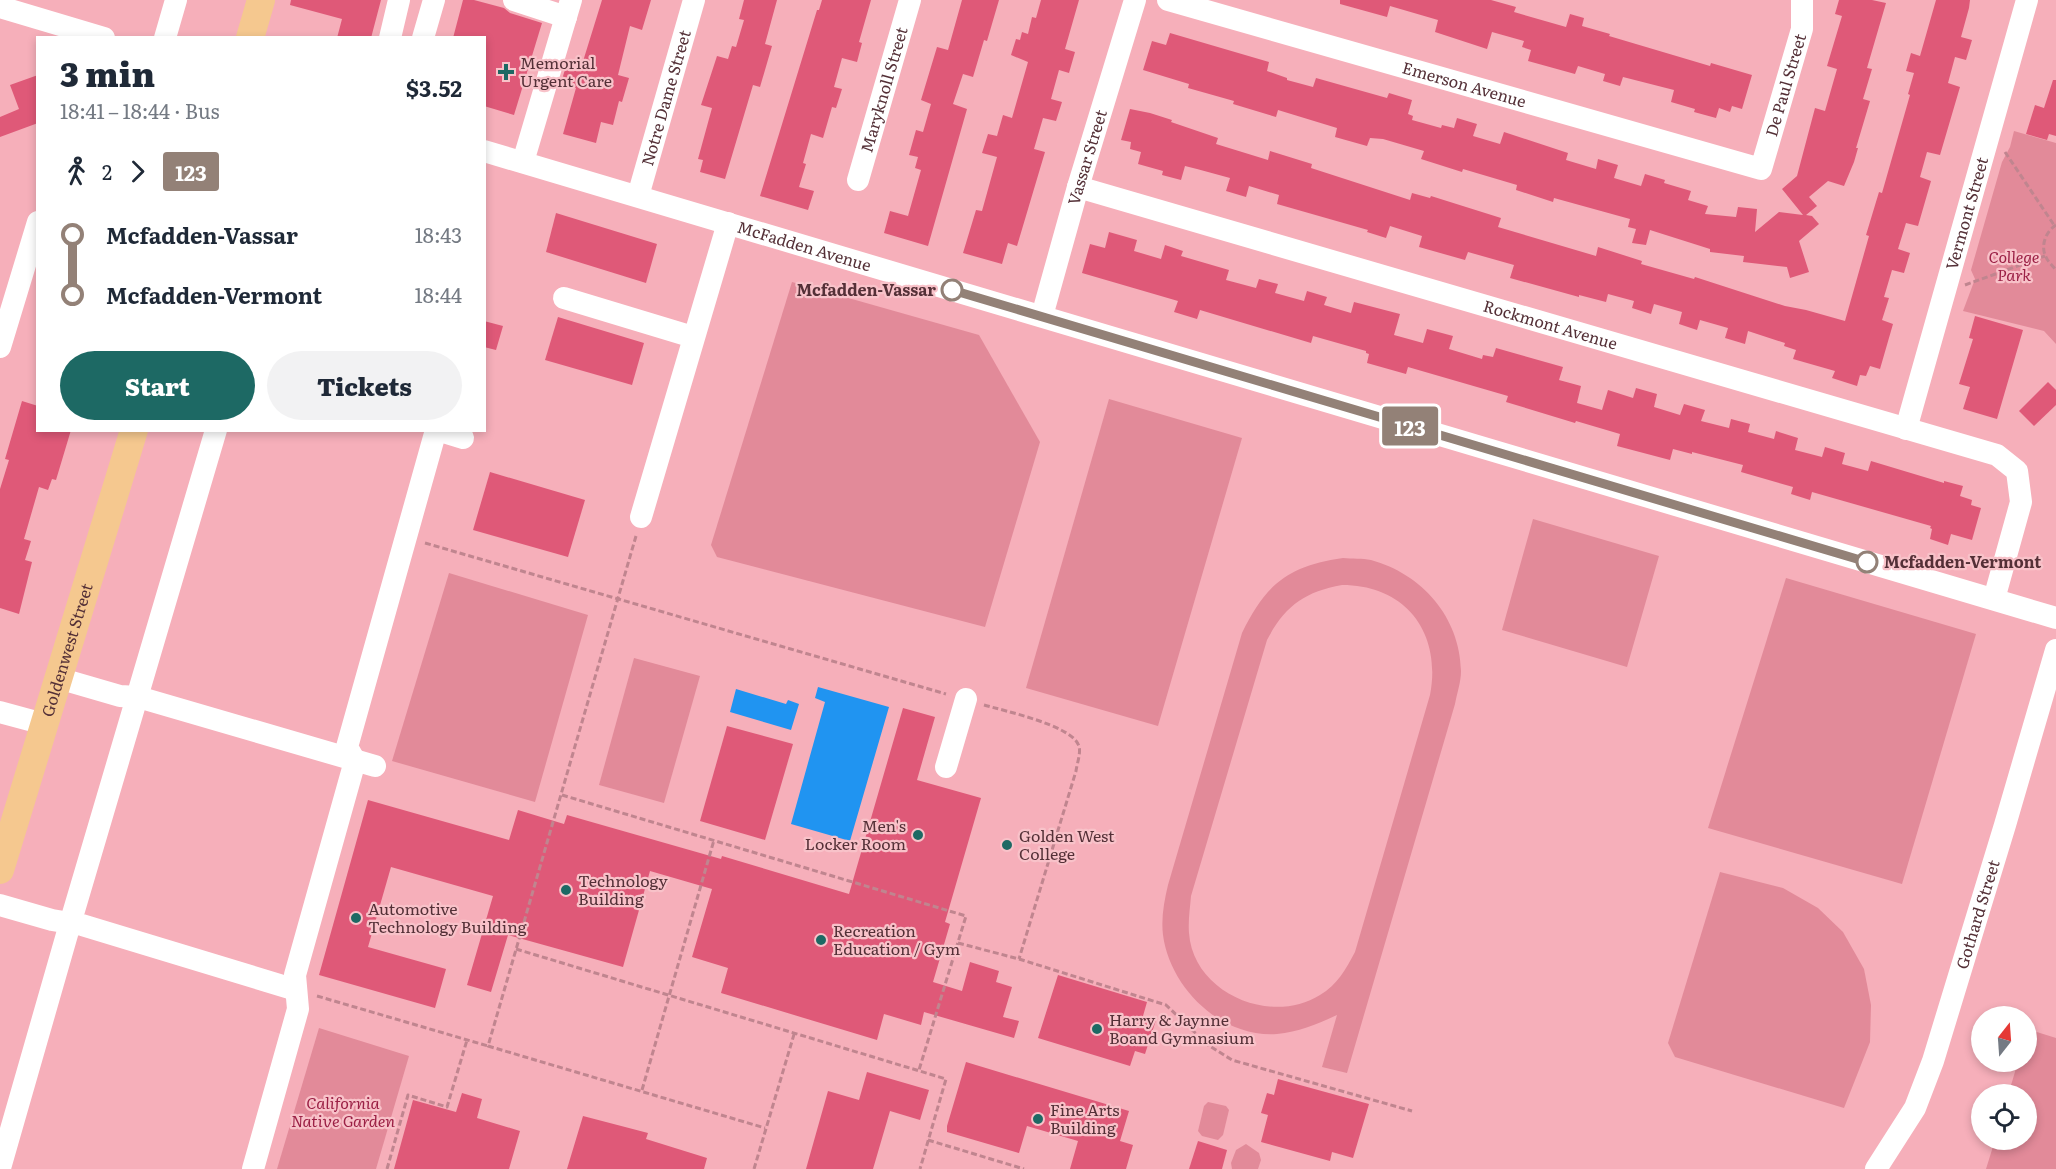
<!DOCTYPE html>
<html lang="en">
<head>
<meta charset="utf-8">
<style>
  body { margin:0; font-family:Literata,serif; background:#f2f2f3; color:#1f2937; height:100vh; display:flex; flex-direction:column; font-size:22px; white-space:nowrap }
  * { box-sizing:border-box; margin:0 }
  p { font-size:20px; color:#747a83 }
  .icon { flex:none; width:33px; height:33px; fill:none; stroke:currentColor; stroke-width:2; stroke-linecap:round; stroke-linejoin:round }
  .map { position:relative; flex:1; overflow:hidden }
  .side { position:absolute; left:36px; top:36px; width:450px; height:396px; display:flex; flex-direction:column; background:#fff; border-radius:0px; box-shadow:0 3px 9px #0003 }
  .side>* { flex:none }
  .badge { padding:0 12px; border-radius:4px; font-size:21px; line-height:39px }
  .needle { width:39px; rotate:17deg }
  .controls { position:absolute; left:1971px; top:1006px; display:grid; gap:12px }
  .controls a { display:grid; place-items:center; width:66px; height:66px; border-radius:50%; background:#fff; box-shadow:0 3px 9px #0003; font-size:30px }
  .map>.badge { position:absolute; translate:-50% -50%; box-shadow:0 0 0 3px #fff }
  .legs { display:flex; align-items:center; gap:9px; height:66px; padding:0 24px; font-size:20px }
  .legs p { margin-inline-start:auto }
  .headline { display:flex; align-items:center; justify-content:space-between; height:102px; padding:0 24px }
  h1 { font-size:33px; font-weight:800; line-height:45px }
  .cta { display:flex; gap:12px; margin-top:auto; padding:12px 24px }
  .cta a { flex:1; height:69px; border-radius:36px; background:#1d6964; color:#fff; font-size:24px; font-weight:800; line-height:69px; text-align:center }
  .cta a+a { background:#f2f2f3; color:#1f2937 }
  ul { padding:0 24px; list-style:none }
  li { display:flex; align-items:center; gap:21px; height:60px; font-size:22px }
  li i { display:grid; place-items:center; width:9px; height:100%; margin:0 8px; background:currentColor }
  li i::after { content:''; width:15px; height:15px; margin:-8px; border:4px solid; border-radius:50%; background:#fff }
  li p { margin-inline-start:auto }
  li:first-child i { background:linear-gradient(#0000 50%,currentColor 0) }
  li:last-child i { background:linear-gradient(currentColor 50%,#0000 0) }
  .map>svg:first-child { display:block }
</style>
</head>
<body>
<div class="map">
<svg width="2056" height="1169" viewBox="0 0 2056 1169">
  <rect width="100%" height="100%" fill="#f6afba"/>
  <g fill="#e28a99" fill-rule="evenodd">
    <path d="M 2014,131 L 2056,143 L 2056,344 L 2044,331 L 1963,311 L 1975,279 L 1971,270 L 2002,162 L 2010,147 Z"/>
    <path d="M 792,282 L 979,335 L 1040,442 L 985,627 L 717,557 L 711,545 Z"/>
    <path d="M 1109,399 L 1242,438 L 1158,726 L 1026,688 Z"/>
    <path d="M 1533,519 L 1659,556 L 1627,667 L 1502,630 Z"/>
    <path d="M 1343,558 C 1352,559 1362,558 1371,560 C 1422,574 1460,617 1461,671 C 1461,682 1457,693 1455,704 L 1347,1073 L 1322,1067 L 1337,1015 C 1317,1024 1299,1032 1277,1034 C 1221,1038 1170,988 1163,935 C 1161,918 1164,902 1168,885 L 1242,633 C 1266,584 1288,566 1343,558 ZM 1342,585 C 1406,585 1442,633 1430,695 L 1355,952 C 1346,969 1337,985 1320,995 C 1271,1026 1193,993 1189,933 C 1188,921 1190,908 1191,896 L 1267,640 C 1285,606 1304,592 1342,585 Z"/>
    <path d="M 449,573 L 588,615 L 535,802 L 392,761 Z"/>
    <path d="M 1786,578 L 1976,634 L 1902,884 L 1708,828 Z"/>
    <path d="M 634,658 L 700,676 L 664,803 L 599,785 Z"/>
    <path d="M 1720,872 L 1783,888 L 1818,908 L 1843,932 L 1864,969 L 1871,1005 L 1870,1042 L 1844,1108 L 1675,1057 L 1668,1043 Z"/>
    <path d="M 319,1028 L 409,1056 L 376,1169 L 277,1169 Z"/>
    <path d="M 2027,1029 L 2056,1038 L 2056,1169 L 1986,1169 L 1995,1140 L 2026,1140 L 2026,1095 L 2008,1095 L 2018,1062 L 2026,1062 Z"/>
    <path d="M 1208,1102 L 1226,1106 L 1229,1110 L 1223,1135 L 1218,1140 L 1202,1136 L 1198,1131 L 1204,1106 Z"/>
    <path d="M 1246,1144 L 1259,1153 L 1261,1160 L 1258,1169 L 1232,1169 L 1231,1163 L 1236,1150 Z"/>
  </g>
  <g fill="#2094f1">
    <path d="M 818,687 L 889,707 L 850,841 L 791,824 L 825,702 L 815,698 Z"/>
    <path d="M 736,689 L 786,704 L 788,700 L 799,704 L 791,730 L 730,712 Z"/>
  </g>
  <g fill="#df5978">
    <path d="M 291,0 L 381,0 L 371,38 L 337,38 L 342,19 L 290,5 Z"/>
    <path d="M 463,0 L 474,0 L 504,8 L 510,13 L 542,23 L 514,115 L 484,106 L 484,38 L 453,38 Z"/>
    <path d="M 602,0 L 651,0 L 642,30 L 630,26 L 618,75 L 629,78 L 622,102 L 619,101 L 613,125 L 601,122 L 596,143 L 563,134 L 576,88 L 561,83 L 566,66 L 580,71 Z"/>
    <path d="M 744,0 L 777,0 L 765,44 L 772,46 L 760,87 L 753,85 L 725,179 L 700,172 L 703,160 L 698,159 L 712,108 L 701,105 L 717,56 L 728,59 L 732,46 L 736,47 L 744,20 L 739,19 Z"/>
    <path d="M 822,0 L 871,0 L 859,42 L 862,43 L 857,62 L 842,58 L 834,87 L 842,89 L 836,108 L 832,107 L 823,138 L 811,134 L 803,163 L 806,164 L 799,187 L 814,191 L 808,210 L 760,196 L 817,10 L 819,10 Z"/>
    <path d="M 962,0 L 999,0 L 987,41 L 984,40 L 973,77 L 963,74 L 953,104 L 967,109 L 928,246 L 884,233 L 890,211 L 908,216 L 921,170 L 915,168 L 918,157 L 909,155 L 916,130 L 923,132 L 931,104 L 921,100 L 937,47 L 948,50 Z"/>
    <path d="M 1041,0 L 1079,0 L 1065,49 L 1075,52 L 1069,73 L 1059,70 L 1051,99 L 1062,102 L 1056,121 L 1043,118 L 1034,149 L 1045,152 L 1017,246 L 1008,243 L 1002,264 L 963,253 L 976,210 L 982,211 L 997,157 L 982,153 L 988,134 L 997,136 L 1003,115 L 1012,118 L 1028,62 L 1011,55 L 1016,39 L 1020,40 L 1022,32 L 1028,34 L 1032,17 L 1036,18 Z"/>
    <path d="M 1340,0 L 1491,0 L 1516,7 L 1514,12 L 1566,27 L 1570,14 L 1584,18 L 1582,26 L 1610,34 L 1609,36 L 1710,66 L 1711,63 L 1752,75 L 1742,109 L 1732,106 L 1730,112 L 1719,108 L 1716,118 L 1694,112 L 1695,109 L 1671,102 L 1674,90 L 1623,77 L 1620,86 L 1603,81 L 1605,74 L 1578,66 L 1575,74 L 1528,61 L 1531,50 L 1522,47 L 1524,41 L 1492,32 L 1487,49 L 1435,32 L 1438,20 L 1390,6 L 1387,17 L 1340,4 Z"/>
    <path d="M 1839,0 L 1872,0 L 1886,3 L 1867,68 L 1872,69 L 1863,99 L 1870,101 L 1856,148 L 1858,148 L 1854,162 L 1844,186 L 1828,181 L 1809,197 L 1817,206 L 1806,215 L 1812,216 L 1819,224 L 1799,241 L 1809,272 L 1790,278 L 1787,267 L 1743,262 L 1744,256 L 1710,252 L 1710,249 L 1650,230 L 1646,245 L 1632,243 L 1636,229 L 1628,227 L 1630,219 L 1554,198 L 1553,202 L 1516,190 L 1517,185 L 1463,169 L 1462,172 L 1421,159 L 1424,151 L 1383,139 L 1370,138 L 1367,146 L 1335,137 L 1337,128 L 1278,110 L 1276,117 L 1233,104 L 1234,101 L 1188,88 L 1189,84 L 1143,70 L 1152,41 L 1166,45 L 1170,33 L 1269,62 L 1267,71 L 1287,78 L 1287,80 L 1313,87 L 1316,78 L 1387,98 L 1389,93 L 1412,100 L 1408,114 L 1413,116 L 1412,120 L 1441,128 L 1442,125 L 1454,128 L 1457,118 L 1477,124 L 1473,136 L 1500,144 L 1504,132 L 1568,153 L 1566,160 L 1596,169 L 1598,159 L 1618,165 L 1614,178 L 1641,186 L 1645,174 L 1665,180 L 1664,183 L 1691,191 L 1688,200 L 1708,206 L 1705,214 L 1736,217 L 1738,207 L 1757,209 L 1755,232 L 1779,212 L 1803,215 L 1782,189 L 1797,176 L 1815,108 L 1825,111 L 1837,69 L 1827,66 L 1842,16 L 1835,14 Z"/>
    <path d="M 1936,0 L 1970,0 L 1969,8 L 1961,37 L 1972,40 L 1966,60 L 1955,57 L 1948,83 L 1960,87 L 1940,155 L 1927,152 L 1920,177 L 1931,181 L 1918,226 L 1906,223 L 1898,249 L 1910,253 L 1904,273 L 1892,270 L 1884,297 L 1889,298 L 1882,320 L 1893,324 L 1880,369 L 1870,366 L 1866,376 L 1860,375 L 1857,386 L 1832,378 L 1835,371 L 1793,359 L 1796,350 L 1784,346 L 1785,343 L 1748,331 L 1745,344 L 1725,338 L 1728,328 L 1700,320 L 1697,330 L 1679,324 L 1682,312 L 1654,304 L 1651,314 L 1632,308 L 1634,301 L 1608,294 L 1606,302 L 1579,295 L 1579,297 L 1510,278 L 1514,265 L 1468,252 L 1465,260 L 1419,247 L 1422,236 L 1390,226 L 1386,238 L 1367,232 L 1368,230 L 1277,204 L 1279,195 L 1249,186 L 1246,197 L 1226,191 L 1230,178 L 1197,169 L 1185,166 L 1181,180 L 1162,175 L 1163,171 L 1138,164 L 1141,152 L 1130,149 L 1131,142 L 1121,140 L 1130,109 L 1150,113 L 1172,120 L 1171,122 L 1218,138 L 1216,144 L 1268,160 L 1270,151 L 1312,164 L 1311,168 L 1410,200 L 1412,193 L 1430,198 L 1431,196 L 1501,218 L 1498,227 L 1596,256 L 1598,247 L 1642,261 L 1641,264 L 1694,279 L 1695,277 L 1785,306 L 1806,310 L 1845,321 L 1869,236 L 1866,235 L 1879,192 L 1882,193 L 1910,95 L 1908,94 L 1914,73 L 1906,71 L 1911,53 L 1920,56 Z"/>
    <path d="M 38,75 L 38,123 L 0,137 L 0,117 L 19,109 L 10,85 Z"/>
    <path d="M 2053,80 L 2056,80 L 2056,136 L 2049,134 L 2047,140 L 2026,134 L 2035,105 L 2044,108 Z"/>
    <path d="M 556,213 L 657,244 L 646,283 L 546,252 Z"/>
    <path d="M 1109,232 L 1137,240 L 1134,251 L 1161,259 L 1165,245 L 1183,251 L 1181,256 L 1229,270 L 1226,280 L 1256,288 L 1259,279 L 1278,284 L 1275,293 L 1304,301 L 1307,291 L 1327,297 L 1324,305 L 1351,313 L 1354,302 L 1400,314 L 1394,335 L 1423,343 L 1427,329 L 1453,336 L 1449,349 L 1482,359 L 1483,355 L 1493,357 L 1496,348 L 1563,367 L 1559,380 L 1581,386 L 1577,403 L 1602,410 L 1608,390 L 1633,398 L 1636,388 L 1657,394 L 1654,407 L 1680,415 L 1684,404 L 1705,410 L 1701,421 L 1729,428 L 1731,419 L 1750,424 L 1748,432 L 1774,439 L 1776,431 L 1798,438 L 1795,450 L 1822,457 L 1825,447 L 1845,453 L 1842,464 L 1868,471 L 1871,461 L 1944,483 L 1944,481 L 1963,486 L 1960,496 L 1972,500 L 1971,505 L 1981,508 L 1972,540 L 1951,534 L 1948,545 L 1930,539 L 1932,529 L 1930,528 L 1931,526 L 1812,492 L 1810,500 L 1791,494 L 1793,487 L 1741,472 L 1743,465 L 1692,452 L 1692,454 L 1673,449 L 1670,460 L 1617,446 L 1620,434 L 1576,421 L 1575,423 L 1506,402 L 1508,396 L 1408,367 L 1406,374 L 1367,363 L 1369,354 L 1366,353 L 1366,351 L 1313,336 L 1311,343 L 1200,310 L 1197,319 L 1174,312 L 1178,301 L 1082,273 L 1090,244 L 1105,248 Z"/>
    <path d="M 1975,316 L 2023,330 L 1997,419 L 1963,409 L 1970,387 L 1959,384 L 1973,339 L 1969,338 Z"/>
    <path d="M 558,317 L 644,343 L 632,385 L 545,360 Z"/>
    <path d="M 484,321 L 503,326 L 496,350 L 484,347 Z"/>
    <path d="M 2048,382 L 2056,390 L 2056,405 L 2034,426 L 2019,411 Z"/>
    <path d="M 22,401 L 38,406 L 38,430 L 71,430 L 56,480 L 52,479 L 48,490 L 39,487 L 24,539 L 31,541 L 25,560 L 32,562 L 19,614 L 0,608 L 0,489 L 9,460 L 5,459 Z"/>
    <path d="M 490,472 L 585,500 L 568,557 L 473,530 Z"/>
    <path d="M 903,708 L 935,717 L 917,780 L 981,798 L 945,922 L 950,924 L 933,982 L 962,991 L 970,962 L 999,971 L 996,982 L 1012,987 L 1003,1017 L 1019,1021 L 1014,1038 L 924,1012 L 921,1025 L 884,1014 L 877,1040 L 721,993 L 728,968 L 692,957 L 712,889 L 650,871 L 623,967 L 508,935 L 491,992 L 467,985 L 493,896 L 391,867 L 368,947 L 446,969 L 435,1008 L 319,975 L 368,800 L 509,840 L 518,810 L 564,824 L 567,815 L 721,859 L 722,856 L 849,894 Z"/>
    <path d="M 727,726 L 793,744 L 765,840 L 700,821 Z"/>
    <path d="M 1058,975 L 1147,1002 L 1143,1016 L 1156,1020 L 1145,1054 L 1135,1051 L 1130,1066 L 1038,1038 Z"/>
    <path d="M 966,1062 L 1129,1111 L 1120,1141 L 1133,1145 L 1126,1169 L 1070,1169 L 1078,1141 L 1027,1126 L 1019,1153 L 947,1132 L 947,1126 Z"/>
    <path d="M 867,1072 L 929,1090 L 920,1120 L 890,1111 L 873,1169 L 806,1169 L 828,1091 L 859,1100 Z"/>
    <path d="M 1278,1079 L 1369,1104 L 1353,1158 L 1332,1152 L 1330,1161 L 1261,1142 L 1268,1115 L 1261,1113 L 1267,1093 L 1274,1095 Z"/>
    <path d="M 462,1093 L 482,1099 L 477,1118 L 520,1131 L 509,1169 L 394,1169 L 413,1100 L 456,1112 Z"/>
    <path d="M 583,1116 L 648,1133 L 646,1139 L 707,1158 L 704,1169 L 567,1169 Z"/>
    <path d="M 1198,1141 L 1227,1150 L 1222,1169 L 1189,1169 Z"/>
  </g>
  <g fill="none" stroke-linecap="round" stroke-linejoin="round">
    <g stroke="#c0858f" stroke-width="3" stroke-dasharray="6 3" stroke-linecap="butt">
      <path d="M 2005,152 L 2054,225"/>
      <path d="M 2056,225 C 2046,231 2040,246 2046,257 C 2048,262 2053,266 2056,270"/>
      <path d="M 1965,285 L 2045,256"/>
      <path d="M 636,536 L 488,1046 L 765,1128"/>
      <path d="M 425,543 L 946,694"/>
      <path d="M 984,705 C 1005,711 1069,725 1078,744 C 1082,751 1077,763 1076,771 L 1019,959"/>
      <path d="M 562,795 L 966,916 L 919,1070"/>
      <path d="M 958,943 L 1019,959 L 1166,1005 L 1208,1045 L 1232,1060 L 1412,1111"/>
      <path d="M 516,949 L 946,1079 L 920,1169"/>
      <path d="M 317,996 L 488,1046"/>
      <path d="M 642,1090 L 714,840"/>
      <path d="M 928,1140 L 1024,1169"/>
      <path d="M 387,1169 L 408,1095 L 447,1107 L 467,1040"/>
      <path d="M 754,1169 L 795,1031"/>
    </g>
    <g stroke="#fff" stroke-width="22">
      <path d="M 514,0 L 566,17"/>
      <path id="s1" d="M 1168,0 L 1761,169 L 1802,29 L 1802,0"/>
      <path d="M 0,7 L 104,38"/>
      <path d="M 165,38 L 176,0"/>
      <path d="M 390,38 L 399,0"/>
      <path d="M 423,38 L 434,0"/>
      <path id="s2" d="M 484,151 L 2056,618"/>
      <path d="M 523,162 L 571,0"/>
      <path id="s3" d="M 858,180 L 910,0"/>
      <path id="s4" d="M 1078,187 L 1997,455 L 2017,471 L 2021,502 L 1994,599"/>
      <path id="s5" d="M 638,196 L 694,0"/>
      <path d="M 564,298 L 693,337"/>
      <path id="s6" d="M 1042,316 L 1078,187 L 1135,0"/>
      <path d="M 0,347 L 38,222"/>
      <path id="s7" d="M 1906,429 L 2027,0"/>
      <path d="M 437,430 L 463,438"/>
      <path d="M 641,517 L 728,223"/>
      <path d="M 58,678 L 120,696 L 138,697 L 375,766"/>
      <path d="M 0,712 L 44,724"/>
      <path d="M 946,767 L 966,699"/>
      <path d="M 0,905 L 52,920 L 82,925 L 296,990"/>
      <path d="M 0,1168 L 70,924 L 216,430"/>
      <path d="M 253,1169 L 298,1009 L 295,975 L 355,761 L 347,747 L 436,430"/>
      <path id="s8" d="M 1876,1169 L 1915,1108 L 1933,1061 L 2005,825 L 2056,650"/>
    </g>
    <g stroke="#f5c88f" stroke-width="28">
      <path d="M 250,38 L 261,0"/>
      <path id="s9" d="M 0,870 L 134,430"/>
    </g>
  </g>
  <g fill="none" stroke-linecap="round" stroke-linejoin="round">
    <defs>
      <path id="line-1" d="M 952,290 L 1867,562"/>
    </defs>
    <use href="#line-1" stroke="#fff" stroke-width="14"/>
    <use href="#line-1" stroke="#938177" stroke-width="9"/>
  </g>
  <g fill="#1d6964" stroke="#f8c2c9" stroke-width="2">
    <path d="M503 63h6v6h6v6h-6v6h-6v-6h-6v-6h6z"/>
    <circle cx="918" cy="835" r="6"/>
    <circle cx="1007" cy="845" r="6"/>
    <circle cx="566" cy="890" r="6"/>
    <circle cx="356" cy="918" r="6"/>
    <circle cx="821" cy="940" r="6"/>
    <circle cx="1097" cy="1029" r="6"/>
    <circle cx="1038" cy="1119" r="6"/>
  </g>
  <g fill="#fff" stroke="#938177" stroke-width="3">
    <circle cx="952" cy="290" r="10"/>
    <circle cx="1867" cy="562" r="10"/>
  </g>
  <g text-anchor="middle" stroke-width="4.5" stroke-linejoin="round" paint-order="stroke">
    <g font-size="16" fill="#543037" stroke="#f8c2c9" text-anchor="start">
      <text x="520" y="69">Memorial<tspan x="520" dy="18">Urgent Care</tspan></text>
      <text x="906" y="832" text-anchor="end">Men's<tspan x="906" dy="18">Locker Room</tspan></text>
      <text x="1019" y="842">Golden West<tspan x="1019" dy="18">College</tspan></text>
      <text x="578" y="887">Technology<tspan x="578" dy="18">Building</tspan></text>
      <text x="368" y="915">Automotive<tspan x="368" dy="18">Technology Building</tspan></text>
      <text x="833" y="937">Recreation<tspan x="833" dy="18">Education / Gym</tspan></text>
      <text x="1109" y="1026">Harry &amp; Jaynne<tspan x="1109" dy="18">Boand Gymnasium</tspan></text>
      <text x="1050" y="1116">Fine Arts<tspan x="1050" dy="18">Building</tspan></text>
    </g>
    <g font-size="16" fill="#543037" stroke="#f8c2c9">
      <text dy="6" stroke="none"><textPath href="#s1" startOffset="308">Emerson Avenue</textPath></text>
      <text dy="6" stroke="none"><textPath href="#s1" startOffset="704">De Paul Street</textPath></text>
      <text dy="6" stroke="none"><textPath href="#s3" startOffset="94">Maryknoll Street</textPath></text>
      <text dy="6" stroke="none"><textPath href="#s5" startOffset="102">Notre Dame Street</textPath></text>
      <text dy="6" stroke="none"><textPath href="#s6" startOffset="165">Vassar Street</textPath></text>
      <text dy="6" stroke="none"><textPath href="#s7" startOffset="224">Vermont Street</textPath></text>
      <text dy="6" stroke="none"><textPath href="#s2" startOffset="334">McFadden Avenue</textPath></text>
      <text dy="6" stroke="none"><textPath href="#s4" startOffset="492">Rockmont Avenue</textPath></text>
      <text dy="6" stroke="none"><textPath href="#s9" startOffset="230">Goldenwest Street</textPath></text>
      <text dy="6" stroke="none"><textPath href="#s8" startOffset="276">Gothard Street</textPath></text>
    </g>
    <g font-size="16" font-style="italic" fill="#9b2045" stroke="#f8c2c9">
      <text x="2014" y="263">College<tspan x="2014" dy="18">Park</tspan></text>
      <text x="343" y="1109">California<tspan x="343" dy="18">Native Garden</tspan></text>
    </g>
    <g font-size="16" font-weight="bold" fill="#543037" stroke="#f8c2c9" text-anchor="end">
      <text x="936" y="296">Mcfadden-Vassar</text>
      <text x="1884" y="568" text-anchor="start">Mcfadden-Vermont</text>
    </g>
  </g>
</svg>
<div class="controls">
<a><svg class="needle" viewBox="-14 -14 28 28"><path d="M0-13l5 13h-10z" fill="#e53935"/><path d="M0 13l5-13h-10z" fill="#747a83"/></svg></a>
<a><svg class="icon" aria-label="locate" viewBox="0 0 24 24"><circle cx="12" cy="12" r="6"/><path d="M12 2v4M12 18v4M2 12h4M18 12h4"/></svg></a>
</div>
<b class="badge" style="left:1410px;top:426px;background:#938177;color:#fff">123</b>
<section class="side">
<div class="headline"><div><h1>3 min</h1><p>18:41 – 18:44 · Bus</p></div><b>$3.52</b></div>
<div class="legs"><svg class="icon" aria-label="walk" viewBox="0 0 24 24"><circle cx="13" cy="4" r="2"/><path d="M13 8l-2 6 4 7M11 14l-3 7M7 12l3-4h3l4 4"/></svg>2<svg class="icon" aria-label="forward" viewBox="0 0 24 24"><path d="M9 5l7 7-7 7"/></svg><b class="badge" style="background:#938177;color:#fff">123</b></div>
<ul>
<li><i style="color:#938177"></i><b>Mcfadden-Vassar</b><p>18:43</p></li>
<li><i style="color:#938177"></i><b>Mcfadden-Vermont</b><p>18:44</p></li>
</ul>
<div class="cta"><a>Start</a><a>Tickets</a></div>
</section>
</div>
</body>
</html>
